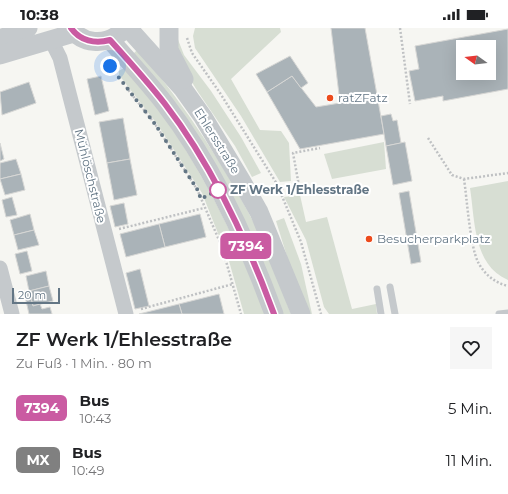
<!DOCTYPE html>
<html lang="de">
<head>
<meta charset="utf-8">
<style>
  body { margin:0; font-family:Montserrat,sans-serif; background:#f6f6f6; color:#202124; height:100vh; display:flex; flex-direction:column; font-size:15px; white-space:nowrap }
  * { box-sizing:border-box; margin:0 }
  p { font-size:13px; color:#757577 }
  .icon { flex:none; width:22px; height:22px; fill:none; stroke:currentColor; stroke-width:2; stroke-linecap:round; stroke-linejoin:round }
  .map { position:relative; height:286px; overflow:hidden }
  .side { display:flex; flex-direction:column; background:#fff; flex:1 }
  .side>* { flex:none }
  .badge { padding:0 8px; border-radius:6px; font-size:14px; line-height:26px }
  .needle { width:26px; rotate:285deg }
  .buttons { position:absolute; left:456px; top:12px; display:grid; gap:8px }
  .buttons a { display:grid; place-items:center; width:40px; height:40px; border-radius:0px; background:#fff; box-shadow:0 4px 16px #0002; font-size:20px }
  .scale { position:absolute; left:12px; bottom:10px; width:48px; box-sizing:border-box; padding-left:4px; border:2px solid #637685; border-top:0; font-size:11px; line-height:14px; white-space:nowrap; color:#637685; -webkit-text-stroke:3px #fff; paint-order:stroke }
  .you { position:absolute; width:20px; height:20px; margin:-10px; border:3px solid #fff; border-radius:50%; background:#1a73e8; box-shadow:0 0 0 6px #1a73e833 }
  .map>.badge { position:absolute; translate:-50% -50%; box-shadow:0 0 0 2px #fff }
  .round { display:grid; place-items:center; flex:none; width:42px; height:42px; border-radius:0px; background:#f6f6f6 }
  .headline { display:flex; align-items:center; justify-content:space-between; height:68px; padding:0 16px }
  h1 { font-size:19px; font-weight:600; line-height:30px }
  ul { padding:0; list-style:none }
  li { display:flex; align-items:center; gap:12px; height:52px; padding:0 16px }
  li div { flex:1 }
  li b { display:block; font-size:15px }
  li em { font-style:normal }
  li .badge { min-width:44px; font-weight:700; text-align:center }
  .status { display:flex; justify-content:space-between; align-items:center; height:28px; padding:0 20px; background:#fff; direction:ltr }
  .status svg { height:11px; fill:currentColor }
  .map>svg:first-child { display:block }
</style>
</head>
<body>
<div class="status"><b>10:38</b><svg viewBox="0 0 49 12"><path d="M0 12V9h3v3zM5 12V6h3v6zM10 12V3h3v9zM15 12V0h3v12zM26 1h20v11H26zM47 4h2v5h-2z"/></svg></div>
<div class="map">
<svg width="508" height="286" viewBox="0 0 508 286">
  <rect width="100%" height="100%" fill="#f6f6f2"/>
  <g fill="#d7ded3">
    <path d="M 195,0 L 280,0 L 281,4 L 231,51 L 260,102 L 281,103 L 289,115 L 291,153 L 280,154 L 241,88 L 195,20 L 193,8 Z"/>
    <path d="M 177,9 L 184,27 L 211,63 L 241,109 L 261,145 L 252,149 L 235,118 L 198,64 L 177,30 Z"/>
    <path d="M 138,21 C 186,79 228,142 261,209 C 273,233 281,261 291,286 L 280,286 L 132,27 Z"/>
    <path d="M 122,41 L 125,41 C 146,66 167,91 184,119 C 217,172 243,228 265,286 L 244,286 L 229,233 L 202,165 L 157,96 L 119,47 L 119,43 Z"/>
    <path d="M 384,114 L 386,141 L 332,151 L 324,126 Z"/>
    <path d="M 508,153 L 508,252 C 473,237 475,192 470,160 Z"/>
    <path d="M 300,167 L 306,194 L 327,189 L 352,281 L 376,276 L 377,286 L 329,286 L 324,279 L 306,212 L 284,169 Z"/>
    <path d="M 284,190 L 301,236 L 312,286 L 305,286 L 303,280 L 276,193 Z"/>
  </g>
  <g fill="#aab3b8" stroke="#d7d7d5" fill-rule="evenodd">
    <path d="M 331,0 L 365,0 L 384,106 L 300,121 L 267,64 L 292,48 L 316,79 L 340,75 Z"/>
    <path d="M 508,1 L 508,61 L 443,73 L 443,68 L 415,73 L 409,43 L 419,41 L 415,18 ZM 463,19 L 489,19 L 489,45 L 463,45 Z"/>
    <path d="M 290,28 L 308,55 L 301,60 L 292,48 L 267,64 L 256,46 Z"/>
    <path d="M 101,48 L 109,83 L 95,87 L 87,51 Z"/>
    <path d="M 29,54 L 36,75 L 2,87 L 0,64 Z"/>
    <path d="M 391,86 L 393,93 L 397,92 L 401,115 L 386,118 L 381,88 Z"/>
    <path d="M 123,90 L 130,131 L 107,135 L 99,94 Z"/>
    <path d="M 405,114 L 412,153 L 393,157 L 386,118 Z"/>
    <path d="M 0,115 L 4,131 L 0,133 Z"/>
    <path d="M 16,131 L 21,146 L 0,151 L 0,135 Z"/>
    <path d="M 130,131 L 137,167 L 114,172 L 107,135 Z"/>
    <path d="M 21,146 L 25,162 L 5,167 L 0,151 Z"/>
    <path d="M 409,163 L 421,234 L 411,236 L 399,165 Z"/>
    <path d="M 12,169 L 17,187 L 6,189 L 2,172 Z"/>
    <path d="M 124,175 L 128,196 L 115,199 L 110,178 Z"/>
    <path d="M 30,186 L 34,202 L 14,207 L 10,192 Z"/>
    <path d="M 200,186 L 206,209 L 165,219 L 159,196 Z"/>
    <path d="M 159,196 L 165,219 L 126,229 L 120,206 Z"/>
    <path d="M 34,202 L 39,217 L 18,222 L 14,207 Z"/>
    <path d="M 27,223 L 32,243 L 20,246 L 15,226 Z"/>
    <path d="M 140,241 L 149,278 L 135,281 L 126,245 Z"/>
    <path d="M 46,243 L 49,258 L 29,263 L 26,248 Z"/>
    <path d="M 49,258 L 53,273 L 33,278 L 29,263 Z"/>
    <path d="M 29,263 L 33,278 L 40,276 L 42,281 L 50,279 L 52,286 L 29,286 L 24,264 Z"/>
    <path d="M 219,266 L 224,286 L 182,286 L 179,276 Z"/>
    <path d="M 179,276 L 182,286 L 139,286 Z"/>
  </g>
  <g fill="none" stroke-linecap="round" stroke-linejoin="round">
    <g stroke="#bfc1c3" stroke-width="2.5" stroke-dasharray="2 2" stroke-linecap="butt">
      <path d="M 400,0 L 410,76"/>
      <path d="M 187,10 L 192,25 L 220,65 L 277,156 L 301,214 L 321,286"/>
      <path d="M 126,59 L 155,96 L 197,161 L 222,219 L 241,286"/>
      <path d="M 428,110 L 452,147 L 464,151 L 508,145"/>
      <path d="M 464,151 C 467,171 470,218 478,234 C 484,246 495,255 508,258"/>
      <path d="M 299,158 L 293,125 L 320,120"/>
      <path d="M 278,161 L 303,157"/>
      <path d="M 119,201 L 204,180"/>
      <path d="M 141,281 L 233,256"/>
    </g>
    <g stroke="#c5c9cc" stroke-width="7">
      <path d="M 390,259 L 395,286"/>
      <path d="M 377,261 L 381,286"/>
      <path d="M 499,286 L 508,285"/>
    </g>
    <g stroke="#c5c9cc" stroke-width="15">
      <path d="M 51,12 L 60,30 L 126,286"/>
      <path d="M 0,240 L 12,286"/>
    </g>
    <g stroke="#c5c9cc" stroke-width="19">
      <path d="M 71,0 C 82,16 105,18 120,5"/>
      <path d="M 128,0 L 183,61 L 203,89 L 242,154 L 259,184 L 301,286"/>
      <path d="M 169,0 L 169,22 L 184,51"/>
      <path d="M 0,11 L 28,0"/>
      <path d="M 110,12 C 129,33 148,54 165,76 C 212,137 248,215 274,286"/>
      <path d="M 0,27 L 74,5"/>
    </g>
  </g>
  <g fill="none" stroke-linecap="round" stroke-linejoin="round">
    <defs>
      <path id="line" d="M 71,0 C 80,13 95,16 110,12 C 129,33 148,54 165,76 C 212,137 248,215 274,286"/>
    </defs>
    <use href="#line" stroke="#fff" stroke-width="9"/>
    <use href="#line" stroke="#ca5ba2" stroke-width="6"/>
    <path stroke="#637685" stroke-width="4" stroke-dasharray="0 7.2" d="M 110,38 L 155,96 L 197,161 L 201,171 L 218,162"/>
  </g>
  <g fill="#ec4b1c" stroke="#fff" stroke-width="1.5">
    <circle cx="330" cy="70" r="4"/>
    <circle cx="369" cy="211" r="4"/>
  </g>
  <circle fill="#fff" stroke="#ca5ba2" stroke-width="2" cx="218" cy="162" r="8"/>
  <g text-anchor="middle" stroke-width="4" stroke-linejoin="round" paint-order="stroke">
    <g font-size="12" fill="#637685" stroke="#fff" text-anchor="start">
      <text x="338" y="74">ratZFatz</text>
      <text x="377" y="215">Besucherparkplatz</text>
    </g>
    <g font-size="12" fill="#637685" stroke="#fff">
      <text transform="translate(217 113) rotate(58)" y="4">Ehlersstraße</text>
      <text transform="translate(90 148) rotate(76)" y="4">Mühlöschstraße</text>
    </g>
    <g font-size="12" font-weight="bold" fill="#637685" stroke="#fff" text-anchor="start">
      <text x="230" y="166">ZF Werk 1/Ehlesstraße</text>
    </g>
  </g>
</svg>
<div class="buttons">
<a><svg class="needle" viewBox="-14 -14 28 28"><path d="M0-13l5 13h-10z" fill="#e53935"/><path d="M0 13l5-13h-10z" fill="#757577"/></svg></a>
</div>
<div class="scale">20 m</div>
<div class="you" style="left:110px;top:38px"></div>
<b class="badge" style="left:246px;top:218px;background:#ca5ba2;color:#fff">7394</b>
</div>
<section class="side">
<div class="headline"><div><h1>ZF Werk 1/Ehlesstraße</h1><p>Zu Fuß · 1 Min. · 80 m</p></div><a class="round"><svg class="icon" aria-label="heart" viewBox="0 0 24 24"><path d="M12 20l-8-8c-3-5 5-10 8-4 3-6 11-1 8 4z"/></svg></a></div>
<ul>
<li><span class="badge" style="background:#ca5ba2;color:#fff">7394</span><div><b>Bus</b><p>10:43</p></div><em>5 Min.</em></li>
<li><span class="badge" style="background:#808080;color:#fff">MX</span><div><b>Bus</b><p>10:49</p></div><em>11 Min.</em></li>
</ul>
</section>
</body>
</html>
